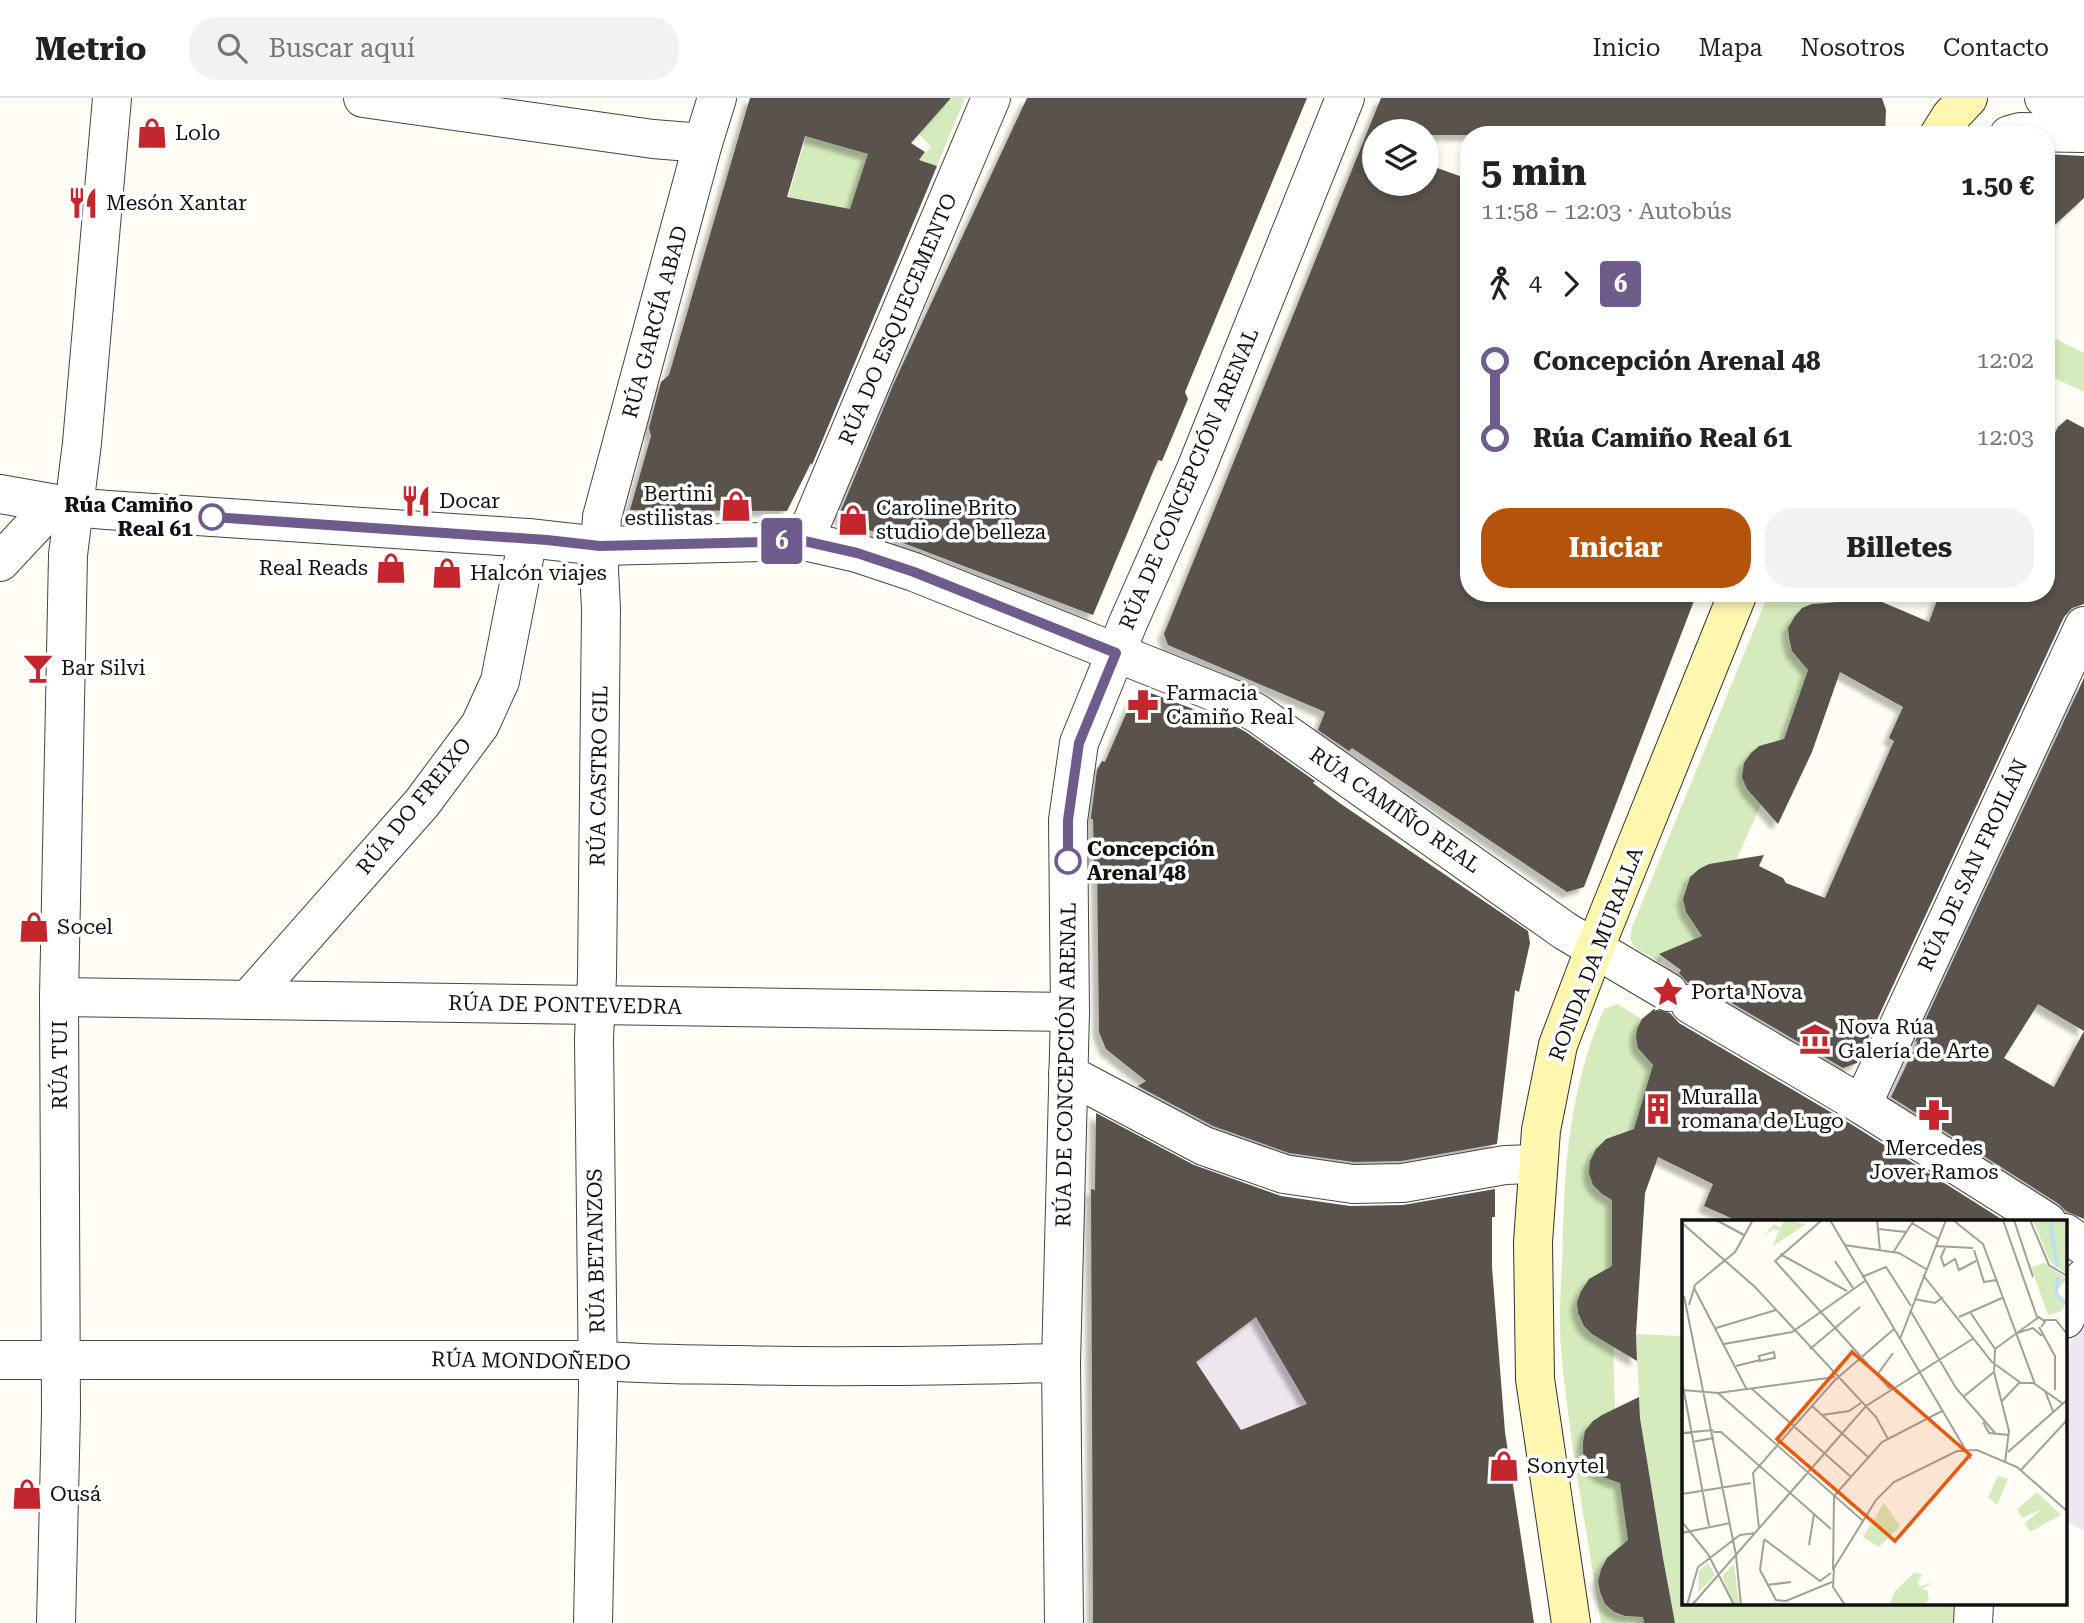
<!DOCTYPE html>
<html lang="es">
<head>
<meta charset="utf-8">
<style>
  body { margin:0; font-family:"Roboto Serif",serif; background:#f2f2f2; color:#222; height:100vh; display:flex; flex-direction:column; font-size:26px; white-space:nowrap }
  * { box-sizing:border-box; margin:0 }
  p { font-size:23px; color:#767676 }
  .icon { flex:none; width:38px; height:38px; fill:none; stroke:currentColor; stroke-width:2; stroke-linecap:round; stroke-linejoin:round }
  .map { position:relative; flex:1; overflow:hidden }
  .sheet { position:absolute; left:1460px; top:28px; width:595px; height:476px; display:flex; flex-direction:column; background:#fff; border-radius:28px; box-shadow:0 4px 10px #0003 }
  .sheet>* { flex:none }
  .badge { padding:0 14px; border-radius:5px; font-size:24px; line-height:46px }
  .controls { position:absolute; left:1362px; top:21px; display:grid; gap:14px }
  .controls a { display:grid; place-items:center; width:77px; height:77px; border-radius:50%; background:#fff; box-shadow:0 4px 10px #0003; font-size:35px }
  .map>.badge { position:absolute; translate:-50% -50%; box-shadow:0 0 0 4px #fff }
  .legs { display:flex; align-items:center; gap:10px; height:77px; padding:0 21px; font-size:23px }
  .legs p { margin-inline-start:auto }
  .summary { display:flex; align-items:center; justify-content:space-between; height:119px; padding:0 21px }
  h1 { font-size:38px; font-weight:700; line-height:52px }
  .button { display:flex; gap:14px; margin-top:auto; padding:14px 21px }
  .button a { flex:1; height:80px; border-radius:28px; background:#b45309; color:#fff; font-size:28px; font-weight:700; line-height:80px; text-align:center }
  .button a+a { background:#f2f2f2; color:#222 }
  ul { padding:0 21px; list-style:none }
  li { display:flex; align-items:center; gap:24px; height:77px; font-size:26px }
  li i { display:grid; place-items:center; width:10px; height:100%; margin:0 9px; background:currentColor }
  li i::after { content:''; width:18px; height:18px; margin:-9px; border:5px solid; border-radius:50%; background:#fff }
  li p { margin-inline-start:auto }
  li:first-child i { background:linear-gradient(#0000 50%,currentColor 0) }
  li:last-child i { background:linear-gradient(currentColor 50%,#0000 0) }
  header { display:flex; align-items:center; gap:42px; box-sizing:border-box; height:98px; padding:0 35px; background:#fff; border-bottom:2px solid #e0e0e0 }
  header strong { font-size:33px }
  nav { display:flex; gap:38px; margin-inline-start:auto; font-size:24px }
  .search { width:490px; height:63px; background:#f2f2f2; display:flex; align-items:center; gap:18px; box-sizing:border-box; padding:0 24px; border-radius:28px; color:#767676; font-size:26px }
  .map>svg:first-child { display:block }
</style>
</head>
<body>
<header>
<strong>Metrio</strong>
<div class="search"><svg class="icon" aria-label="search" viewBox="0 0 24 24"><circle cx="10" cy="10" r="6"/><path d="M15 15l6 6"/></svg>Buscar aquí</div>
<nav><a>Inicio</a><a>Mapa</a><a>Nosotros</a><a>Contacto</a></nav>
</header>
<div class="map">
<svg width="2084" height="1525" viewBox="0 0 2084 1525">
  <defs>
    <filter id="shadow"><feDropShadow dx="-6" dy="6" stdDeviation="2" flood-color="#0004"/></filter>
  </defs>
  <rect width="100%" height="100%" fill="#fffdf5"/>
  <g fill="#eee6ef">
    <path d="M 1209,1061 L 1236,1075 L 1275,1142 L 1308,1306 L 1241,1332 L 1164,1214 L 1197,1087 Z"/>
    <path d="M 2084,1215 L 2084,1433 L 2065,1422 L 2065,1258 Z"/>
  </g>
  <g fill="#d5ebbd">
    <path d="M 951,0 L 965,0 L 937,68 L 919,62 L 931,49 L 919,36 Z"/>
    <path d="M 806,38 L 872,46 L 858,117 L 816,104 L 788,99 Z"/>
    <path d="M 2046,236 L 2084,255 L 2084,294 L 2046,276 Z"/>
    <path d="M 1769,495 L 1842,495 L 1837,508 C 1810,496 1774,525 1793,553 C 1796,559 1804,564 1809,569 L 1782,645 L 1774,644 L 1759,648 L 1762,704 L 1734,767 C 1711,766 1693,764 1685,791 C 1683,798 1683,805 1686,813 C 1689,820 1699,827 1705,833 L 1698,850 C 1683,851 1668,848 1660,864 L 1635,850 L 1630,841 L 1632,829 Z"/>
    <path d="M 1617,906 L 1642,921 C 1631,943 1637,948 1654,963 L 1633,1037 C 1624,1038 1612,1038 1605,1042 C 1591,1051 1585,1074 1594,1088 C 1599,1095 1605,1099 1612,1102 L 1612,1172 C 1605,1175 1597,1177 1591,1181 C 1577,1189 1573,1213 1583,1226 C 1589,1234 1604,1239 1613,1243 L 1615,1312 C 1585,1321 1569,1355 1598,1376 C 1604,1380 1613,1380 1620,1382 L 1629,1449 C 1623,1452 1614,1455 1608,1460 C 1592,1474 1597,1504 1615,1515 C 1624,1520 1634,1519 1643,1517 L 1644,1525 L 1601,1525 C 1587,1434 1569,1343 1561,1251 C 1558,1215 1562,1176 1563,1140 C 1564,1062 1572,983 1604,911 Z"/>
    <path d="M 1636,1236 L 1683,1238 L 1683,1506 L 1965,1506 L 1965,1525 L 1675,1525 L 1663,1460 L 1640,1320 Z"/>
  </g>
  <g fill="#5a524d" fill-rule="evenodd" filter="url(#shadow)">
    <path d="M 750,0 L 951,0 L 911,45 L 925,54 L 919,62 L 937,68 L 812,367 L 811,365 L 787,413 L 630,412 L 651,338 L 649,330 L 661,284 L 669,277 ZM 805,38 L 868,56 L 850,111 L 787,99 Z"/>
    <path d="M 1027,0 L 1307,0 L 1185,294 L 1188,301 L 1162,363 L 1158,362 L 1093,517 L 856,427 L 841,421 L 839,417 L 894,285 Z"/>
    <path d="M 1381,0 L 1882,0 L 1886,12 L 1885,37 L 1426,37 L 1426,33 L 1374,33 L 1374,86 L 1426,86 L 1426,66 L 1468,81 L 1468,495 L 1590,495 L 1606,502 L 1609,495 L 1697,495 L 1584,789 L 1567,794 L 1352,650 L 1349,653 L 1318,632 L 1325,614 L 1168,547 L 1164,536 Z"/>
    <path d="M 2046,56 L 2084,58 L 2084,100 L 2046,135 Z"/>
    <path d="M 2067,321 L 2084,330 L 2084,506 L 2072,510 L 2064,519 L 1857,965 L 1843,970 L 1701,887 L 1688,885 L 1679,875 L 1681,872 L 1659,856 L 1702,838 L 1686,814 L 1683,801 L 1690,779 L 1699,771 L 1709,766 L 1764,757 L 1759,768 L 1783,780 L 1786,785 L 1825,800 L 1894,643 L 1889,640 L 1903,609 L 1840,574 L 1812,654 L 1778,726 L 1747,691 L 1742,679 L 1744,665 L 1751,655 L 1759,648 L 1784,641 L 1808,572 L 1792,553 L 1789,541 L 1788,530 L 1795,518 L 1802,510 L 1812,506 L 1839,504 L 1842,495 L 1861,495 L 1929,524 L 1940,495 L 2046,495 L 2046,354 L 2058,329 Z"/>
    <path d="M 2084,580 L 2084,933 L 2038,906 L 2004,960 L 2054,989 L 2084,933 L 2084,1121 L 2066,1113 L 2059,1106 L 1891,999 L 1918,943 L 1915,944 Z"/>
    <path d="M 1148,594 L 1228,624 L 1246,634 L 1315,683 L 1313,685 L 1341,706 L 1528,833 L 1530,845 L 1519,894 L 1515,892 L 1497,1046 L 1401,1063 L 1354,1064 L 1289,1055 L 1213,1028 L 1138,988 L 1146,983 L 1106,951 L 1099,934 L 1097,763 L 1094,763 L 1093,721 L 1091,721 L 1091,719 L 1097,672 L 1102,663 L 1105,664 L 1132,602 Z"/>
    <path d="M 1654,911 L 1670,915 L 1679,925 L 1851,1026 L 2006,1124 L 1740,1124 L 1704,1108 L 1713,1086 L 1658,1059 L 1645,1095 L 1636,1236 L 1637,1263 L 1592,1236 L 1584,1228 L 1578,1215 L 1577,1204 L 1581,1193 L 1589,1181 L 1612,1168 L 1612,1102 L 1602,1096 L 1593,1087 L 1589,1075 L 1590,1063 L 1596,1051 L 1606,1041 L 1634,1031 L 1653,967 L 1638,950 L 1636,940 L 1637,931 L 1642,921 Z"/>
    <path d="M 1096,1015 L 1194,1067 L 1281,1098 L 1350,1108 L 1403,1107 L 1495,1091 L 1495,1119 L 1492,1119 L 1492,1169 L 1505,1334 L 1534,1525 L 1093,1525 L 1091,1091 L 1095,1092 ZM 1256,1219 L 1307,1306 L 1241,1332 L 1196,1264 Z"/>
    <path d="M 1639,1299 L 1640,1320 L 1663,1460 L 1675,1525 L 1644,1525 L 1643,1519 L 1625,1518 L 1614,1514 L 1605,1506 L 1600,1494 L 1598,1483 L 1601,1471 L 1607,1460 L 1628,1442 L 1620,1385 L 1600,1378 L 1591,1368 L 1583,1355 L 1583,1344 L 1585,1333 L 1593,1323 L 1602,1317 Z"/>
  </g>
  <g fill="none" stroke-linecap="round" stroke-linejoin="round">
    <defs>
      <g id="street">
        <path d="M 363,0 L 653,41 L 703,45"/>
        <path d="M 2044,0 L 2084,18"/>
        <path d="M 2009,37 L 2020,34 L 2084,35"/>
        <path d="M 0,396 L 73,409 L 107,412 L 528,440 L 600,448 L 804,443 L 857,455 L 914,474 L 1232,601 L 1258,616 L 1565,833 L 1668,894"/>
        <path d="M 804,443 L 991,0"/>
        <path d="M 0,464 L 43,418 L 46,405"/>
        <path d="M 59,899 L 1070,914"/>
        <path d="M 248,902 L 422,705 L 480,627 L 500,583 L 528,440"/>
        <path d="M 1690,906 L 1862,1007 L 2047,1124"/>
        <path d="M 1068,976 L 1204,1048 L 1284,1076 L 1353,1086 L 1403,1085 L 1505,1067 L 1537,1066"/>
        <path d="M 1862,1007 L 2084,528"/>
        <path d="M 2065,1135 L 2084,1148"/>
        <path d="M 2065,1221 L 2084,1180"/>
        <path d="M 0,1262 L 597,1262 C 643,1267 689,1266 736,1267 C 844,1270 953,1267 1061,1265"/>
        <path d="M 56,1525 L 61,1314 L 59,899 L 68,457 L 82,345 L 112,0"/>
        <path d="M 593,1525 L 598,1290 L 594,940 L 597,878 L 601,511 L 599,471 L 602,419 L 703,45 L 717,0"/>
        <path d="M 1064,1525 L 1061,1265 L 1070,914 L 1068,722 L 1079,645 L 1128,525 L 1196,371 L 1345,0"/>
        <path d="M 1973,1525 L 1974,1506"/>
      </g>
      <g id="secondary">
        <path d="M 1939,37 L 1951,18 L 1968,0"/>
        <path d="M 1571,1525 L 1535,1281 L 1533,1144 L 1541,1032 L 1558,947 L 1594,852 L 1738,495"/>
      </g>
    </defs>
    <use href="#street" stroke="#444" stroke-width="40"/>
    <use href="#secondary" stroke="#333" stroke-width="40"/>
    <use href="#street" stroke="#fff" stroke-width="38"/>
    <use href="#secondary" stroke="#fff6b0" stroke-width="38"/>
  </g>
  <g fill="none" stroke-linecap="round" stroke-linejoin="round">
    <defs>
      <path id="line-1" d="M 212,419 L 547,442 L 600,448 L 804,443 L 857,455 L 914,474 L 1116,555 L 1079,645 L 1068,722 L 1068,763"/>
    </defs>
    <use href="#line-1" stroke="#fff" stroke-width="16"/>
    <use href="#line-1" stroke="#6d5c8c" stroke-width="10"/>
  </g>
  <defs>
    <symbol id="shop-bare" viewBox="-9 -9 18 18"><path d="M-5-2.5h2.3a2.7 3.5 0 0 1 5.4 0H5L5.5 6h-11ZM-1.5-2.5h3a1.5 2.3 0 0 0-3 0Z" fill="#c4262e" stroke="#fff" stroke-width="2.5" paint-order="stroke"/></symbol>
    <symbol id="restaurant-bare" viewBox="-9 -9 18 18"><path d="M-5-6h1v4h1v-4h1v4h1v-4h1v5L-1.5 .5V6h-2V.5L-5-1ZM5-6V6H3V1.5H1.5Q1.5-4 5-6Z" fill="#c4262e" stroke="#fff" stroke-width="2.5" paint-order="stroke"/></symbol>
    <symbol id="bar-bare" viewBox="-9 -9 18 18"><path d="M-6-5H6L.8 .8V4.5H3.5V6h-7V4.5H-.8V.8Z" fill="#c4262e" stroke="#fff" stroke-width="2.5" paint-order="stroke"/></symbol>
    <symbol id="pharmacy-bare" viewBox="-9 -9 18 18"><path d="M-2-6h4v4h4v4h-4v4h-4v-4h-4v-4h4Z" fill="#c4262e" stroke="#fff" stroke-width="2.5" paint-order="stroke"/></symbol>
    <symbol id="sight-bare" viewBox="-9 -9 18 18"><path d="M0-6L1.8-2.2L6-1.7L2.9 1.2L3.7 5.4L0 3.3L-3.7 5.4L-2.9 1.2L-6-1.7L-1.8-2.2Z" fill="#c4262e" stroke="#fff" stroke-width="2.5" paint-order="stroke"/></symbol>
    <symbol id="museum-bare" viewBox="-9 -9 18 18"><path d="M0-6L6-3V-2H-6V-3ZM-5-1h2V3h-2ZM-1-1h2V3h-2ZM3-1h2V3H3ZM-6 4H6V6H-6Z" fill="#c4262e" stroke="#fff" stroke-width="2.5" paint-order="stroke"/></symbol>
    <symbol id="building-bare" viewBox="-9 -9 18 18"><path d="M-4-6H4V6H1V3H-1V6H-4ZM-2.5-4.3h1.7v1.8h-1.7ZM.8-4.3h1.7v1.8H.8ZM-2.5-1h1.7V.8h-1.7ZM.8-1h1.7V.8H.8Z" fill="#c4262e" stroke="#fff" stroke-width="2.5" paint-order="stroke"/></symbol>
  </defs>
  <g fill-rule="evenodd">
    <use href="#shop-bare" x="130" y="13" width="44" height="44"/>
    <use href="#restaurant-bare" x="61" y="83" width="44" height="44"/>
    <use href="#restaurant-bare" x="394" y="381" width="44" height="44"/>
    <use href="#shop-bare" x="714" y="386" width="44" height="44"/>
    <use href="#shop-bare" x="831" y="400" width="44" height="44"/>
    <use href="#shop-bare" x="369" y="448" width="44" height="44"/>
    <use href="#shop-bare" x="425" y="453" width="44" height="44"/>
    <use href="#bar-bare" x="16" y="548" width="44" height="44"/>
    <use href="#pharmacy-bare" x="1121" y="585" width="44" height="44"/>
    <use href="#shop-bare" x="12" y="807" width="44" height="44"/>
    <use href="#sight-bare" x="1646" y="872" width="44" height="44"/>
    <use href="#museum-bare" x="1793" y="919" width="44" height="44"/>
    <use href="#building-bare" x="1636" y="989" width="44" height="44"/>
    <use href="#pharmacy-bare" x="1912" y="995" width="44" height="44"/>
    <use href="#shop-bare" x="1482" y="1346" width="44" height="44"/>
    <use href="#shop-bare" x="5" y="1374" width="44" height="44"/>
  </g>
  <g fill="#fff" stroke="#6d5c8c" stroke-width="3.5">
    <circle cx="212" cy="419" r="12"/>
    <circle cx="1068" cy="763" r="12"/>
  </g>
  <g text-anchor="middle" stroke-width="7" stroke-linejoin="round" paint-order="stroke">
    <g font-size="21" fill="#111" stroke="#fff" text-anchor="start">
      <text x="175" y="42">Lolo</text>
      <text x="106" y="112">Mesón Xantar</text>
      <text x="713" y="403" text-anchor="end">Bertini<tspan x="713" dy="24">estilistas</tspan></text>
      <text x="439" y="410">Docar</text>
      <text x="876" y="417">Caroline Brito<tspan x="876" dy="24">studio de belleza</tspan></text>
      <text x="368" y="477" text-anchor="end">Real Reads</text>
      <text x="470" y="482">Halcón viajes</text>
      <text x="61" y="577">Bar Silvi</text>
      <text x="1166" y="602">Farmacia<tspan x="1166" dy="24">Camiño Real</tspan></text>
      <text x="57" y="836">Socel</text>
      <text x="1691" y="901">Porta Nova</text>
      <text x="1838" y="936">Nova Rúa<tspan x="1838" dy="24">Galería de Arte</tspan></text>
      <text x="1681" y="1006">Muralla<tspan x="1681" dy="24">romana de Lugo</tspan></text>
      <text x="1934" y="1057" text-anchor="middle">Mercedes<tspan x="1934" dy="24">Jover Ramos</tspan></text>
      <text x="1527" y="1375">Sonytel</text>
      <text x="50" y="1403">Ousá</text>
    </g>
    <g font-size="21" fill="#111" stroke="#fff">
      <text transform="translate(898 221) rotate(-67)" y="7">RÚA DO ESQUECEMENTO</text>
      <text transform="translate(655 224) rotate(-75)" y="7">RÚA GARCÍA ABAD</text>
      <text transform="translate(1189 381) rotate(-67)" y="7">RÚA DE CONCEPCIÓN ARENAL</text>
      <text transform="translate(599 678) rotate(-89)" y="7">RÚA CASTRO GIL</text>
      <text transform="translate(414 708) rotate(-51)" y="7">RÚA DO FREIXO</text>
      <text transform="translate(1395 712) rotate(35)" y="7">RÚA CAMIÑO REAL</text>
      <text transform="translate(1973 767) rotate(-65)" y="7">RÚA DE SAN FROILÁN</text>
      <text transform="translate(1596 856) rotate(-69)" y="7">RONDA DA MURALLA</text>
      <text transform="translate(565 907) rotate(1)" y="7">RÚA DE PONTEVEDRA</text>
      <text transform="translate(60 967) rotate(-90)" y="7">RÚA TUI</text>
      <text transform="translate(1066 967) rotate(-89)" y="7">RÚA DE CONCEPCIÓN ARENAL</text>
      <text transform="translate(596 1153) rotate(-91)" y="7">RÚA BETANZOS</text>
      <text transform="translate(531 1263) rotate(1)" y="7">RÚA MONDOÑEDO</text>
    </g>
    <g font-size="21" font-weight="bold" fill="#111" stroke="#fff" text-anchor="end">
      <text x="193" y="414">Rúa Camiño<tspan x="193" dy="24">Real 61</tspan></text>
      <text x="1087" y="758" text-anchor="start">Concepción<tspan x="1087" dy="24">Arenal 48</tspan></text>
    </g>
  </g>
  <g transform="translate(1682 1122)">
    <rect width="385" height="385" fill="#fffdf5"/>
    <path d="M 103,0 L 124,4 L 91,26 L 97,10 L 91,9 L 81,17 L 92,4 L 98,8 ZM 351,0 L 385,0 L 385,54 L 368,42 ZM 362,43 L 385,59 L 374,71 L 384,82 L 380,91 L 366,95 L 349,47 ZM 316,256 L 326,259 L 315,285 L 306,277 ZM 355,272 L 379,295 L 348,312 L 343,303 L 360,289 L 340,298 L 335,289 ZM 202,283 L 218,306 L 197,327 L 181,317 ZM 26,343 L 33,355 L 16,373 L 17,351 ZM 52,344 L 56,376 L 58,385 L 52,385 L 40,356 ZM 232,353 L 241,355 L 235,359 L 242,358 L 236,361 L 237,367 L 252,362 L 240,369 L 245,370 L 247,380 L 241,385 L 207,385 L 213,371 Z" fill="#d5ebbd"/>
    <path fill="none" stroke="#b9e0f7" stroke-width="3.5" d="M 368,0 L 375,47M 376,57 L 374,74 L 385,84"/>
    <path fill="none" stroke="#a09f9a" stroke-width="2" d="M 34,0 L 62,15M 140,0 L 93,41 L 208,169M 148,0 L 289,239M 195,0 L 198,30M 271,0 L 301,24 L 353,164 L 380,183M 321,0 L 355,97M 332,0 L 351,57M 348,0 L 367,45 L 385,56M 0,3 L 73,67 L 194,197 L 206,219M 230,3 L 256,19M 196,9 L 224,12M 162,25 L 217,33 L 244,49M 253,26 L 291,28M 263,28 L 259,37 L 262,46 L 273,39 L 277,50 L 294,41M 292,30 L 302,62 L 314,60M 212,31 L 232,0M 98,34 L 165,71M 153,41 L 171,68M 241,55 L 310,142 L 339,163 L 353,163M 180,57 L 204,47 L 229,86M 12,68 L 65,170M 2,76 L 54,335 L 59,385M 232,79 L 253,83 L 261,77M 7,85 L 13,65 L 53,32 L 71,0M 228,90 L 274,168 L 313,213M 288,92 L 313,129M 277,97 L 320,78M 362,100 L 374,100 L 385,114M 357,107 L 373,136 L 373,170M 34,108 L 94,90M 335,113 L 351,108 L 360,116M 218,119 L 264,0M 42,124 L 110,112 L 183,61M 128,129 L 178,87M 92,132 L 93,138 L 78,141 L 77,136 ZM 54,146 L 78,140M 195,155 L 211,133M 0,161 L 27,306M 70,169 L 168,256M 0,170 L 36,173 L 153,157M 363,171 L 371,191M 36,173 L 181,301M 281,177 L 312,152M 320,181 L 338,162M 130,186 L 186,237M 140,195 L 167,191 L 179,183M 301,202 L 307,213 L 327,215M 31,212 L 39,212 L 149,309M 0,213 L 31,210M 10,222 L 32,218M 326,232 L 385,180M 323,242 L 327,211 L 312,152 L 313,129 L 357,97 L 363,102 L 359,107M 339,250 L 385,200M 0,274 L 69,263M 0,302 L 26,334 L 52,385M 77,308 L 71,253 L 152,161 L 212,109M 0,313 L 48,303M 82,319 L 138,361 L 149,353M 82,320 L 78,350 L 94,380 L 104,381 L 150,362M 127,325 L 132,294M 151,350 L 152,276 L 200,222 L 260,191M 85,365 L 109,362M 5,385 L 16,347 L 58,315 L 74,313M 10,385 L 184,186 L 292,118M 163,385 L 151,367 L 152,348 L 194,280 L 212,262 L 275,231 L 295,230 L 335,247 L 385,291"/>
    <path fill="#e8590c" fill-opacity="0.15" stroke="#e8590c" stroke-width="3.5" d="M 170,132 L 288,235 L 213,321 L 95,219 Z"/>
    <rect width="385" height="385" fill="none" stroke="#111" stroke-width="3.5"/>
  </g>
</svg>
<div class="controls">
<a><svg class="icon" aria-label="layers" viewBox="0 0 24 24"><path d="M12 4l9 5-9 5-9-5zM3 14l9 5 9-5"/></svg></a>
</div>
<b class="badge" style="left:782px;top:443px;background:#6d5c8c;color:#fff">6</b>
<section class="sheet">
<div class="summary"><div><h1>5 min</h1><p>11:58 – 12:03 · Autobús</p></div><b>1.50 €</b></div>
<div class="legs"><svg class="icon" aria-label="walk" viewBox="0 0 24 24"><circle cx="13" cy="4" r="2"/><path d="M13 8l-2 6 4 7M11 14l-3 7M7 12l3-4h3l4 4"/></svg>4<svg class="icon" aria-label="forward" viewBox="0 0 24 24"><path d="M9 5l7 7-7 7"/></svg><b class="badge" style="background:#6d5c8c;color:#fff">6</b></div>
<ul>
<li><i style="color:#6d5c8c"></i><b>Concepción Arenal 48</b><p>12:02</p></li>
<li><i style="color:#6d5c8c"></i><b>Rúa Camiño Real 61</b><p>12:03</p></li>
</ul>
<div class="button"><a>Iniciar</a><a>Billetes</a></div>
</section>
</div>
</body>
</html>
